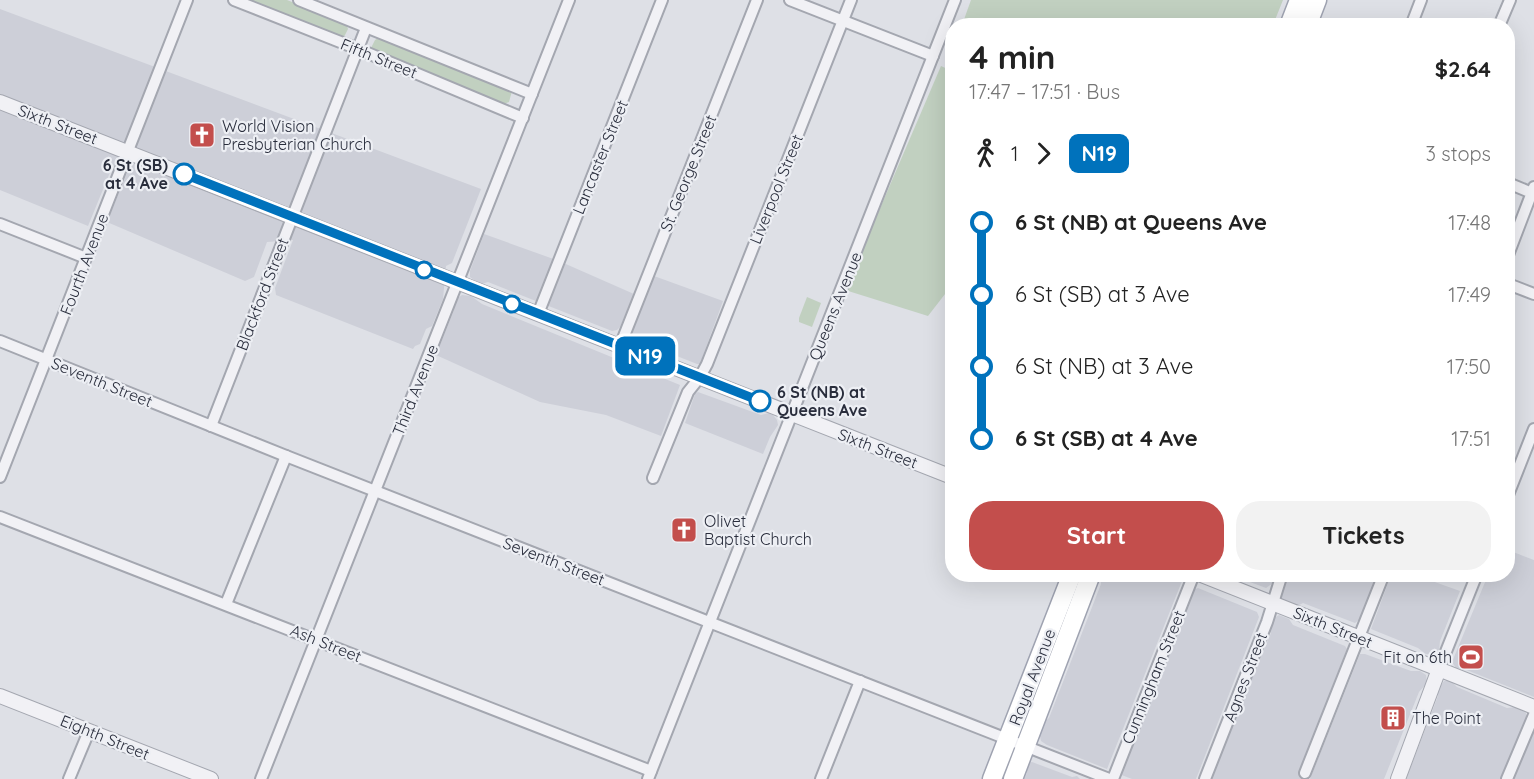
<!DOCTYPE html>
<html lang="en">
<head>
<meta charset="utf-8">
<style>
  body { margin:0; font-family:Quicksand,sans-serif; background:#f2f2f2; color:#222; height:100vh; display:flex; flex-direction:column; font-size:22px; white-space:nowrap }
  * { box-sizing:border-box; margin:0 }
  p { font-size:20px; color:#767676 }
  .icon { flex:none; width:33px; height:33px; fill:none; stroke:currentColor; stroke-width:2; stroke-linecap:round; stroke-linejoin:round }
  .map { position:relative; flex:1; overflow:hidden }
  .side { position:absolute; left:945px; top:18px; width:570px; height:564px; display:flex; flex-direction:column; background:#fff; border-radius:24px; box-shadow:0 6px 24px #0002 }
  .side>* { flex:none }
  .badge { padding:0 12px; border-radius:9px; font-size:21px; line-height:39px }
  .map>.badge { position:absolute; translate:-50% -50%; box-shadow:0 0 0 3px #fff }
  .legs { display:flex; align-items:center; gap:9px; height:66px; padding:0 24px; font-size:20px }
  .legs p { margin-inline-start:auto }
  .overview { display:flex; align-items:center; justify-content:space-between; height:102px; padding:0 24px }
  h1 { font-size:33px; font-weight:700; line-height:45px }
  .action { display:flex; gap:12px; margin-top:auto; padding:12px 24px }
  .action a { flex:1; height:69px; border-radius:24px; background:#c34e4c; color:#fff; font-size:24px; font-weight:700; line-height:69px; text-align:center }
  .action a+a { background:#f2f2f2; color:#222 }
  ul { padding:0 24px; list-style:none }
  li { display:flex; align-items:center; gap:21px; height:72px; font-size:22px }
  li i { display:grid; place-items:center; width:9px; height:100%; margin:0 8px; background:currentColor }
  li i::after { content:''; width:15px; height:15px; margin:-8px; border:4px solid; border-radius:50%; background:#fff }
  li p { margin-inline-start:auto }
  li:first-child i { background:linear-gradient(#0000 50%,currentColor 0) }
  li:last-child i { background:linear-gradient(currentColor 50%,#0000 0) }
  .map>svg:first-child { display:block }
</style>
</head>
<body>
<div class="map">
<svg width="1534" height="779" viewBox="0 0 1534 779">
  <rect width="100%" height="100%" fill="#dee0e6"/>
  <g fill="#cdcfd8">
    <path d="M 0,9 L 481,189 L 452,263 L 446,266 L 443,299 L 432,326 L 426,329 L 420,344 L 415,346 L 413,349 L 276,295 L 275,288 L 293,240 L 267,242 L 254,277 L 245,281 L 107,222 L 127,173 L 113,165 L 88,226 L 0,190 Z"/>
    <path d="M 484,234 L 559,261 L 634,294 L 620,327 L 617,330 L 612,331 L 488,282 L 482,284 L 474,280 L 470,277 L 470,271 Z"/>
    <path d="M 654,276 L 723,301 L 700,364 L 697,364 L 634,339 L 632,332 Z"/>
    <path d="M 462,295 L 471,296 L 482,304 L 680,385 L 661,436 L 606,415 L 540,402 L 436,355 L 454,310 L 454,305 L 456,299 Z"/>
    <path d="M 698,392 L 761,415 L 769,413 L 773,415 L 777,420 L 778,425 L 770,437 L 763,454 L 685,423 L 695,394 Z"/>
    <path d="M 1508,550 L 1534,560 L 1534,697 L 1464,669 L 1456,668 L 1452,662 L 1488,575 L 1508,574 Z"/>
    <path d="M 1101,575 L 1165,575 L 1182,581 L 1107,769 L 1047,745 L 1041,741 L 1039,732 L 1043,723 L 1049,718 L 1101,584 Z"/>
    <path d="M 1231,575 L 1277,575 L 1273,583 L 1266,588 Z"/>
    <path d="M 1288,575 L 1378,575 L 1360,619 L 1355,623 L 1303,603 L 1297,606 L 1281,600 L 1279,596 Z"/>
    <path d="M 1391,575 L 1415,575 L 1460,591 L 1440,641 L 1439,651 L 1435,655 L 1426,654 L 1418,648 L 1371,629 Z"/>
    <path d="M 1198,588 L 1257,612 L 1259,617 L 1196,779 L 1132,779 L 1119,774 L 1193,590 Z"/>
    <path d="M 1279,615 L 1289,619 L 1293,625 L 1345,646 L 1347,649 L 1298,775 L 1307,779 L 1210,779 L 1271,633 L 1269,629 L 1274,618 Z"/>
    <path d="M 1360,654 L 1365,654 L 1411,671 L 1420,671 L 1426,675 L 1427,683 L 1419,692 L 1384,779 L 1310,779 Z"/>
    <path d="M 1444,681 L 1451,681 L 1457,687 L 1507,708 L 1516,707 L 1526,713 L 1526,722 L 1503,779 L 1406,779 L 1438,696 L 1437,691 Z"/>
    <path d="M 1534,724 L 1534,779 L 1512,779 Z"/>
    <path d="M 1032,762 L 1072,777 L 1077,776 L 1080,779 L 1024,779 L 1027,773 L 1024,769 L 1028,763 Z"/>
  </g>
  <g fill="#c1d0c0">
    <path d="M 239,0 L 287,0 L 346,23 L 348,29 L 343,39 Z"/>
    <path d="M 971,0 L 1283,0 L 1273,25 L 962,25 Z"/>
    <path d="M 378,38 L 512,91 L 509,102 L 501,105 L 374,51 L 371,48 L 375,40 Z"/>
    <path d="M 941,66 L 952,71 L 952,285 L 928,316 L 845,290 Z"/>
    <path d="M 807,297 L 821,303 L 812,327 L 799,322 L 799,318 Z"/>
  </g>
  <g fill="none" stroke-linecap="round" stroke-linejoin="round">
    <defs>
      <g id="minor">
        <path d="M 234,0 L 358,49 L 523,118"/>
        <path d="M 299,0 L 532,94"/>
        <path d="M 790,0 L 933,56"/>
        <path d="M 1411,26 L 1421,0"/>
        <path d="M 1499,26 L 1510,0"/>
        <path d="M 1508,183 L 1532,193"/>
        <path d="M 0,224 L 86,258"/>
        <path d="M 1508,255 L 1534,187"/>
        <path d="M 1508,284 L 1534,294"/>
        <path d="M 538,314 L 662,0"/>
        <path d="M 0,341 L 286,456 L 1109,779"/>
        <path d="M 620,346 L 757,0"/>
        <path d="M 211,426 L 366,28"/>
        <path d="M 0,477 L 187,0"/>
        <path d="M 653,478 L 688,392 L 700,377 L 707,364 L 851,0"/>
        <path d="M 1508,495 L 1534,429"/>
        <path d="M 0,517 L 651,771"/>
        <path d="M 226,604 L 286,456"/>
        <path d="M 1439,669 L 1477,574"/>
        <path d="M 1305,773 L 1384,574"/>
        <path d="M 69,779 L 89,731"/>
        <path d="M 261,779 L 569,0"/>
        <path d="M 648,779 L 955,0"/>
        <path d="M 821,779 L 860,681"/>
        <path d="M 1113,779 L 1194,574"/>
        <path d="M 1205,779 L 1267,622 L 1282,574"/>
        <path d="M 1507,779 L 1534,715"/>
      </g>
      <g id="tertiary">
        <path d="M 0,102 L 952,477"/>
        <path d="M 1199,574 L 1534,707"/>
        <path d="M 0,696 L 211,779"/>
        <path d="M 1398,779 L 1439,669"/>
      </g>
      <g id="primary">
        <path d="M 1289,26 L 1299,0"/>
        <path d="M 1307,26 L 1317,0"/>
        <path d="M 992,779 L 1072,574"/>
        <path d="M 1013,779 L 1091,574"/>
      </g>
    </defs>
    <use href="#minor" stroke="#a4a7b0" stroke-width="14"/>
    <use href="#tertiary" stroke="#a4a7b0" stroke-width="16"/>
    <use href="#primary" stroke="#9fa3b1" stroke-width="21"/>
    <use href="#minor" stroke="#f1f1f5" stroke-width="10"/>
    <use href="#tertiary" stroke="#f1f1f5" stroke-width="14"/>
    <use href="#primary" stroke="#fff" stroke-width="18"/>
  </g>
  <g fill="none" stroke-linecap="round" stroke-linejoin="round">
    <defs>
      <path id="line-1" d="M 184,174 L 760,401"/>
    </defs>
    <use href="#line-1" stroke="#fff" stroke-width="14"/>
    <use href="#line-1" stroke="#0072bc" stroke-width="9"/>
  </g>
  <defs>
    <symbol id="church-square" viewBox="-11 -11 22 22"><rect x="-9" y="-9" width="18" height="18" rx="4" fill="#c34e4c" stroke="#edeff4"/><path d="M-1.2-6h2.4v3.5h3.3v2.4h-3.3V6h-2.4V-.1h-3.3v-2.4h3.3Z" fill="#fff"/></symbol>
    <symbol id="stadium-square" viewBox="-11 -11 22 22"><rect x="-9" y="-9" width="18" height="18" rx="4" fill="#c34e4c" stroke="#edeff4"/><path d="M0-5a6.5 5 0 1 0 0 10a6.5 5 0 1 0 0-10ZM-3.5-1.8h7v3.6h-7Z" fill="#fff"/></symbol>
    <symbol id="building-square" viewBox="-11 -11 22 22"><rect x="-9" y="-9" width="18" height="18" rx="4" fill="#c34e4c" stroke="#edeff4"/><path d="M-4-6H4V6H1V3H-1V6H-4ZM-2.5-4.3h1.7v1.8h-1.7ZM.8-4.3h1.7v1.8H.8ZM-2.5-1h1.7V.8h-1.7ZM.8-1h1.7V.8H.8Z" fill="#fff"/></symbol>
  </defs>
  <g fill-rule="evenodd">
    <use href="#church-square" x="187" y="120" width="30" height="30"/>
    <use href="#church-square" x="669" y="515" width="30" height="30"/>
    <use href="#stadium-square" x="1456" y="642" width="30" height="30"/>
    <use href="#building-square" x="1378" y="703" width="30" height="30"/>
  </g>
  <g fill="#fff" stroke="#0072bc" stroke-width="3">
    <circle cx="184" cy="174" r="10"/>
    <circle cx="424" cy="270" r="8"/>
    <circle cx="512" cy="304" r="8"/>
    <circle cx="760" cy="401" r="10"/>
  </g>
  <g text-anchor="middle" stroke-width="4.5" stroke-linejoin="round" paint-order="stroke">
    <g font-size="16" fill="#292d3c" stroke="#edeff4">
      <text transform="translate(379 58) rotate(22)" y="6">Fifth Street</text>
      <text transform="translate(58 124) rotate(21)" y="6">Sixth Street</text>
      <text transform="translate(600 157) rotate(-68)" y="6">Lancaster Street</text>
      <text transform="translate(688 173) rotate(-68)" y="6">St. George Street</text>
      <text transform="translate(776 189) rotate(-68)" y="6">Liverpool Street</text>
      <text transform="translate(84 264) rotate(-69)" y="6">Fourth Avenue</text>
      <text transform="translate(262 294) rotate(-69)" y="6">Blackford Street</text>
      <text transform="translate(835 306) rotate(-68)" y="6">Queens Avenue</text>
      <text transform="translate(102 382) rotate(22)" y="6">Seventh Street</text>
      <text transform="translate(415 390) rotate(-68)" y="6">Third Avenue</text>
      <text transform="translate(878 448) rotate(21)" y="6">Sixth Street</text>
      <text transform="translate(554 561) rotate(21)" y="6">Seventh Street</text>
      <text transform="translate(1333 627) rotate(22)" y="6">Sixth Street</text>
      <text transform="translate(326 643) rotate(22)" y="6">Ash Street</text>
      <text transform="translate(1032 677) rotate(-69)" y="6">Royal Avenue</text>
      <text transform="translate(1153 677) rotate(-68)" y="6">Cunningham Street</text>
      <text transform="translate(1245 677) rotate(-69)" y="6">Agnes Street</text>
      <text transform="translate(105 737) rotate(22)" y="6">Eighth Street</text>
    </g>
    <g font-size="16" fill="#292d3c" stroke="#edeff4" text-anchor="start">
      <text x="222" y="132">World Vision<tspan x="222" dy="18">Presbyterian Church</tspan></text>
      <text x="704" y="527">Olivet<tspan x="704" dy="18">Baptist Church</tspan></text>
      <text x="1452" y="663" text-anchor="end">Fit on 6th</text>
      <text x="1412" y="724">The Point</text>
    </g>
    <g font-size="16" font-weight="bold" fill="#292d3c" stroke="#edeff4" text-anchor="end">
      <text x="168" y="171">6 St (SB)<tspan x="168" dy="18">at 4 Ave</tspan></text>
      <text x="777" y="398" text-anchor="start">6 St (NB) at<tspan x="777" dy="18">Queens Ave</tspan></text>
    </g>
  </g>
</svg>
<b class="badge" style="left:645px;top:356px;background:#0072bc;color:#fff">N19</b>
<section class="side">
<div class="overview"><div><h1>4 min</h1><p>17:47 – 17:51 · Bus</p></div><b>$2.64</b></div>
<div class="legs"><svg class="icon" aria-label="walk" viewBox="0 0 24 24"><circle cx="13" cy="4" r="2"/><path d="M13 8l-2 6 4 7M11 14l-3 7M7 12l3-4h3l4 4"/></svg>1<svg class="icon" aria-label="forward" viewBox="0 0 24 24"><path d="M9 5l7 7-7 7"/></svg><b class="badge" style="background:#0072bc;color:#fff">N19</b><p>3 stops</p></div>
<ul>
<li><i style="color:#0072bc"></i><b>6 St (NB) at Queens Ave</b><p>17:48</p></li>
<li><i style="color:#0072bc"></i><span>6 St (SB) at 3 Ave</span><p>17:49</p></li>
<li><i style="color:#0072bc"></i><span>6 St (NB) at 3 Ave</span><p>17:50</p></li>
<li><i style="color:#0072bc"></i><b>6 St (SB) at 4 Ave</b><p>17:51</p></li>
</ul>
<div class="action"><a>Start</a><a>Tickets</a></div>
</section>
</div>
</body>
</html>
